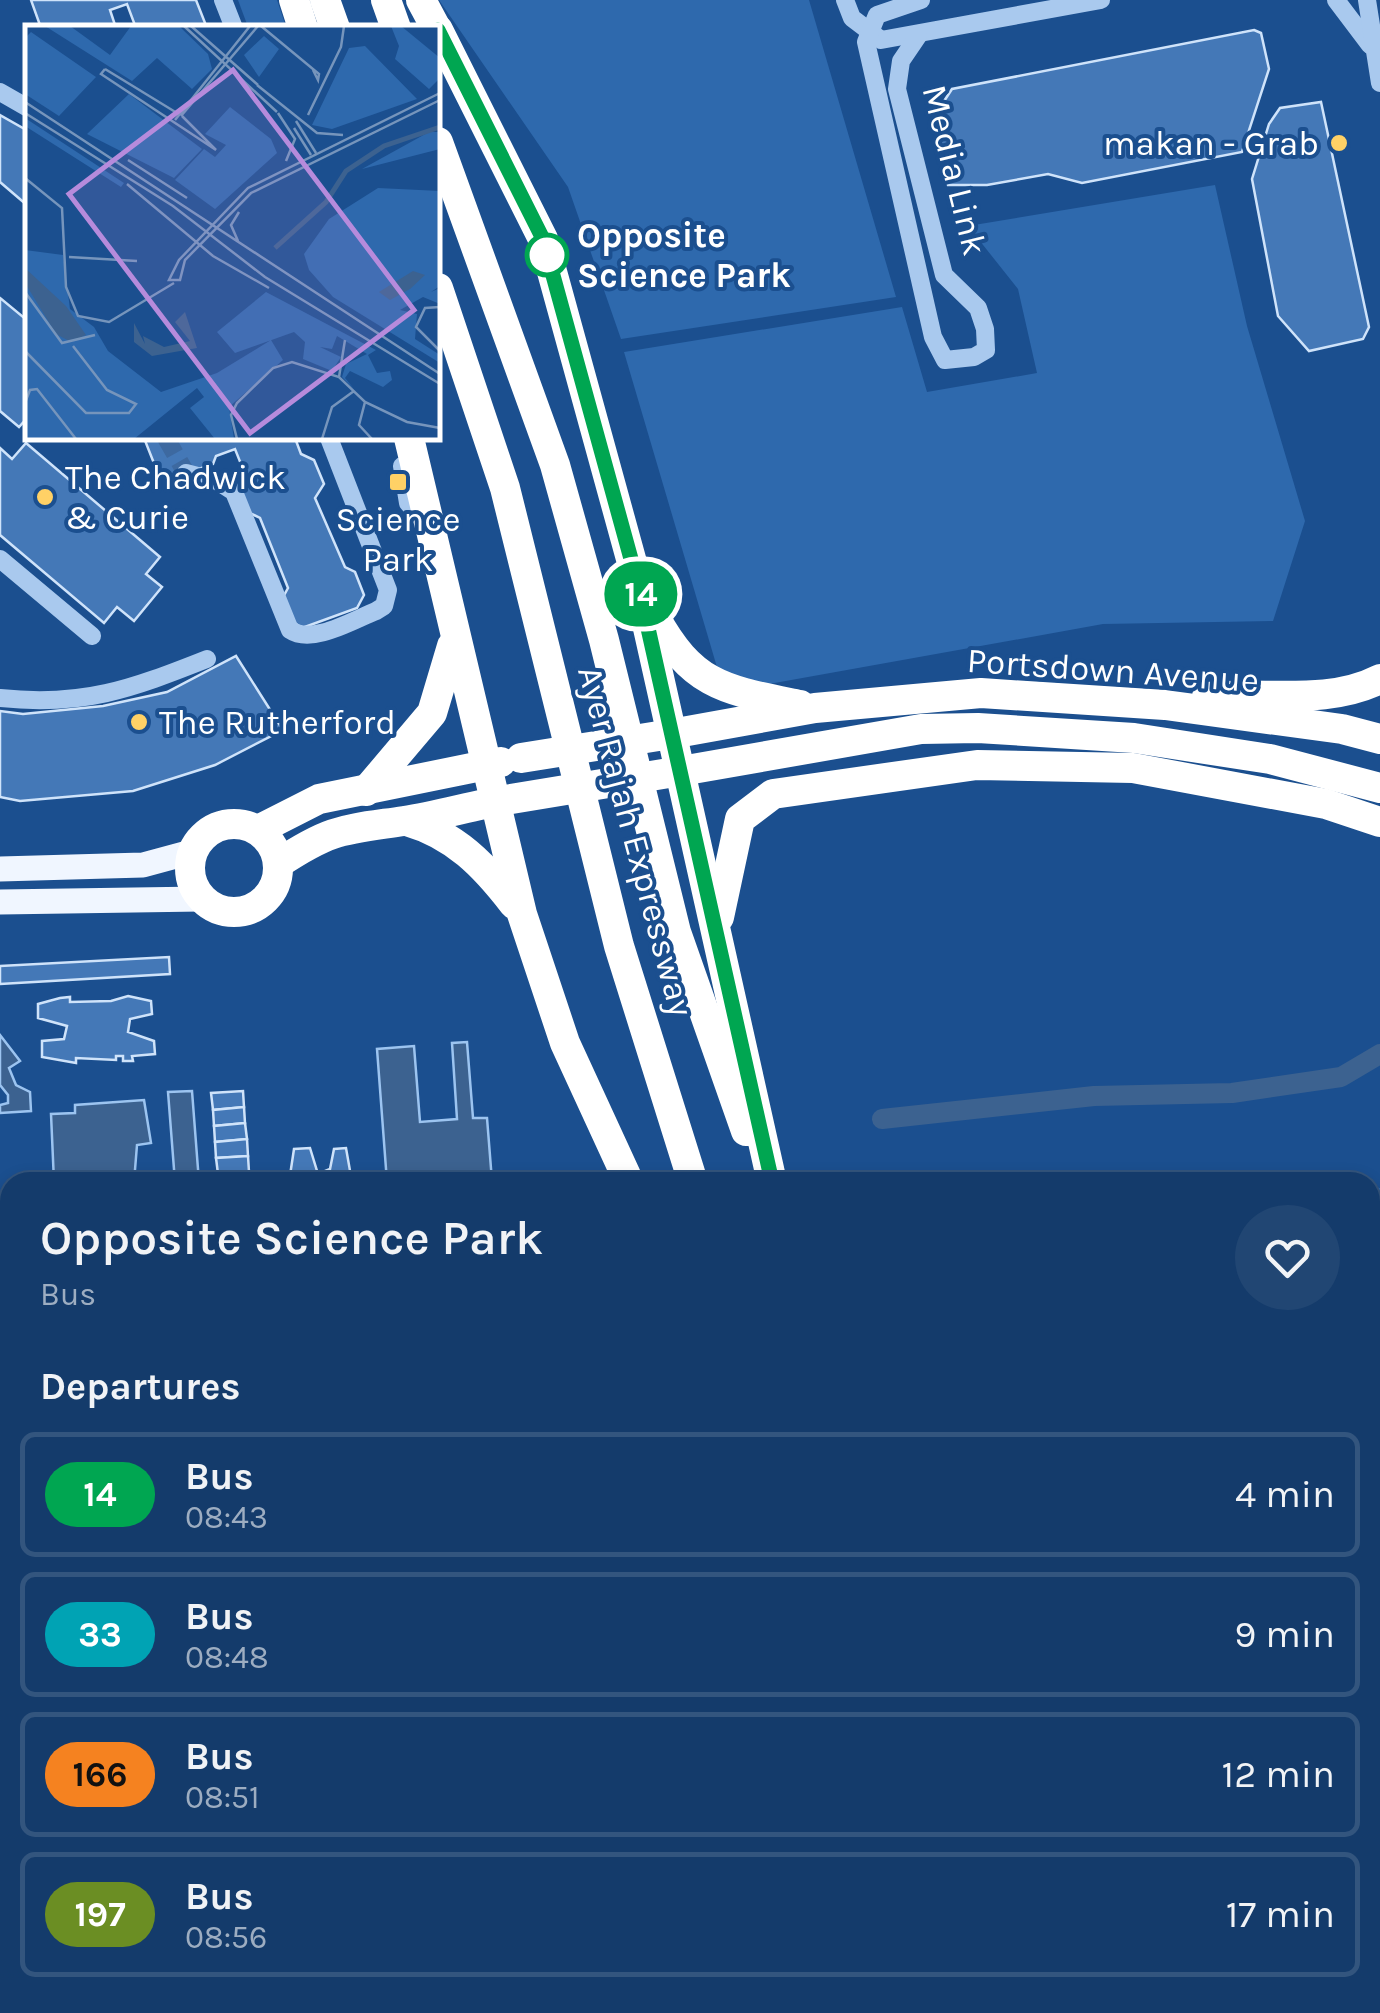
<!DOCTYPE html>
<html lang="en">
<head>
<meta charset="utf-8">
<style>
  body { margin:0; font-family:Karla,sans-serif; background:#214673; color:#f1f3f6; height:100vh; display:flex; flex-direction:column; font-size:38px; white-space:nowrap }
  * { box-sizing:border-box; margin:0 }
  p { font-size:32px; color:#9dadc1 }
  .icon { flex:none; width:55px; height:55px; fill:none; stroke:currentColor; stroke-width:2; stroke-linecap:round; stroke-linejoin:round }
  .map { position:relative; flex:1; overflow:hidden }
  .sheet { position:absolute; left:0px; top:1172px; width:1380px; height:842px; display:flex; flex-direction:column; background:#143b6b; border-radius:30px 30px 0 0; box-shadow:0 5px 15px #0003,0 0 0 2px #33557e }
  .sheet>* { flex:none }
  .badge { padding:0 20px; border-radius:32px; font-size:35px; line-height:65px }
  .map>.badge { position:absolute; translate:-50% -50%; box-shadow:0 0 0 5px #fff }
  h2 { padding:0 40px; font-size:38px; line-height:90px }
  .round { display:grid; place-items:center; flex:none; width:105px; height:105px; border-radius:52px; background:#214673 }
  .summary { display:flex; align-items:center; justify-content:space-between; height:170px; padding:0 40px }
  h1 { font-size:48px; font-weight:600; line-height:75px }
  ul { padding:0; list-style:none }
  li { display:flex; align-items:center; gap:30px; height:125px; margin:0 20px 15px; padding:0 20px; border:5px solid #33557e; border-radius:15px }
  li div { flex:1 }
  li b { display:block; font-size:38px }
  li em { font-style:normal }
  li .badge { min-width:110px; font-weight:700; text-align:center }
  .map>svg:first-child { display:block }
</style>
</head>
<body>
<div class="map">
<svg width="1380" height="2013" viewBox="0 0 1380 2013">
  <rect width="100%" height="100%" fill="#1b4f8f"/>
  <g fill="#2e69ad">
    <path d="M 238,0 L 277,0 L 286,27 L 248,27 Z"/>
    <path d="M 439,0 L 809,0 L 896,297 L 621,339 L 568,187 Z"/>
    <path d="M 1215,185 L 1247,326 L 1305,521 L 1273,621 L 1103,624 L 758,686 L 719,674 L 624,352 L 902,307 L 927,392 L 1037,373 L 1018,289 L 968,226 Z"/>
    <path d="M 1370,1187 L 1380,1188 L 1380,1786 L 1370,1785 Z"/>
    <path d="M 0,1528 L 10,1532 L 10,1784 L 0,1785 Z"/>
    <path d="M 1370,1873 L 1380,1875 L 1380,1967 L 1370,1965 Z"/>
    <path d="M 0,1926 L 10,1929 L 10,1993 L 0,1987 Z"/>
    <path d="M 1155,2005 L 1341,2005 L 1349,2013 L 1159,2013 Z"/>
  </g>
  <g fill="#3c6290" stroke="#9cc4f0" stroke-width="2.5">
    <path d="M 0,1035 L 20,1061 L 9,1068 L 16,1085 L 30,1092 L 31,1111 L 0,1113 L 0,1105 L 8,1103 L 8,1095 L 0,1085 Z"/>
    <path d="M 467,1042 L 473,1118 L 487,1118 L 492,1181 L 387,1182 L 377,1049 L 414,1046 L 420,1122 L 457,1119 L 452,1043 Z"/>
    <path d="M 192,1091 L 199,1182 L 175,1182 L 168,1092 Z"/>
    <path d="M 144,1100 L 151,1143 L 137,1145 L 134,1182 L 54,1182 L 51,1114 L 75,1113 L 75,1105 Z"/>
    <path d="M 0,1220 L 10,1234 L 10,1305 L 0,1301 Z"/>
    <path d="M 1370,1785 L 1380,1786 L 1380,1875 L 1370,1873 Z"/>
  </g>
  <g fill="none" stroke-linecap="round" stroke-linejoin="round">
    <path stroke="#3c6290" stroke-width="20" d="M 882,1119 L 1094,1096 L 1232,1093 L 1341,1077 L 1380,1054"/>
  </g>
  <g fill="#4478b7" stroke="#cfe3fa" stroke-width="2.5">
    <path d="M 31,0 L 196,0 L 207,28 L 136,28 L 127,4 L 110,10 L 116,28 L 41,28 Z"/>
    <path d="M 1254,30 L 1261,33 L 1269,69 L 1242,152 L 1082,183 L 1048,174 L 987,185 L 948,185 L 933,118 L 952,89 Z"/>
    <path d="M 1321,102 L 1369,327 L 1363,339 L 1309,351 L 1278,316 L 1252,179 L 1269,124 L 1280,108 Z"/>
    <path d="M 0,115 L 28,131 L 28,206 L 0,182 Z"/>
    <path d="M 0,298 L 28,321 L 28,417 L 19,427 L 0,411 Z"/>
    <path d="M 144,438 L 295,438 L 301,454 L 314,460 L 324,484 L 315,498 L 345,567 L 355,572 L 364,595 L 357,608 L 302,628 L 289,619 L 282,599 L 288,588 L 260,518 L 250,513 L 240,490 L 247,479 L 235,449 L 216,456 L 213,464 L 170,479 L 157,471 Z"/>
    <path d="M 26,443 L 160,557 L 146,574 L 162,587 L 134,621 L 117,607 L 104,623 L 0,535 L 0,448 L 12,459 Z"/>
    <path d="M 236,656 L 283,730 L 215,765 L 133,791 L 20,801 L 0,797 L 0,711 L 23,714 L 103,706 L 167,692 Z"/>
    <path d="M 169,957 L 170,974 L 0,984 L 0,966 Z"/>
    <path d="M 128,996 L 151,1001 L 152,1014 L 130,1019 L 128,1032 L 154,1041 L 155,1054 L 132,1056 L 133,1061 L 123,1061 L 123,1056 L 116,1056 L 116,1060 L 76,1058 L 76,1063 L 42,1057 L 42,1041 L 64,1039 L 67,1026 L 38,1018 L 38,1004 L 60,998 L 70,997 L 70,1002 L 111,1001 Z"/>
    <path d="M 243,1091 L 244,1107 L 213,1110 L 211,1093 Z"/>
    <path d="M 244,1107 L 245,1123 L 214,1126 L 213,1110 Z"/>
    <path d="M 245,1123 L 247,1139 L 215,1142 L 214,1126 Z"/>
    <path d="M 247,1139 L 248,1156 L 216,1158 L 215,1142 Z"/>
    <path d="M 310,1148 L 318,1174 L 330,1169 L 334,1149 L 346,1148 L 352,1182 L 289,1182 L 294,1149 Z"/>
    <path d="M 248,1156 L 249,1172 L 218,1174 L 216,1158 Z"/>
    <path d="M 249,1172 L 250,1182 L 218,1182 L 218,1174 Z"/>
    <path d="M 0,1354 L 10,1365 L 8,1405 L 3,1398 L 8,1395 L 4,1389 L 0,1391 Z"/>
    <path d="M 6,1821 L 10,1885 L 0,1903 L 0,1832 Z"/>
    <path d="M 176,2005 L 250,2005 L 245,2013 L 188,2013 Z"/>
  </g>
  <g fill="none" stroke-linecap="round" stroke-linejoin="round">
    <path stroke="#3d69a0" stroke-width="18" stroke-dasharray="18 9" stroke-linecap="butt" d="M 166,438 L 186,473"/>
    <g stroke="#a9c9ee" stroke-width="18">
      <path d="M 223,0 L 234,28"/>
      <path d="M 845,0 L 852,18 L 881,40 L 1101,0"/>
      <path d="M 1336,0 L 1370,45"/>
      <path d="M 1367,0 L 1380,83"/>
      <path d="M 918,36 L 901,61 L 897,89 L 944,275 L 978,308 L 985,329 L 986,350 L 974,357 L 945,360 L 933,337 L 866,42 L 877,15 L 921,0"/>
      <path d="M 0,92 L 28,108"/>
      <path d="M 402,466 L 408,503 L 425,523"/>
      <path d="M 186,473 L 217,481 L 234,492 L 290,630 C 312,645 353,620 376,611 L 384,606 L 388,590 L 329,438"/>
      <path d="M 0,559 L 92,636"/>
      <path d="M 0,698 C 83,707 131,689 207,659"/>
      <path d="M 0,1819 L 10,1814"/>
      <path d="M 671,2005 L 676,2013"/>
      <path d="M 1335,2005 L 1337,2013"/>
      <path d="M 783,2013 L 792,2005"/>
    </g>
    <g stroke="#f0f6ff" stroke-width="25">
      <path d="M 0,869 L 143,865 L 191,852"/>
      <path d="M 0,902 L 201,899"/>
    </g>
    <g stroke="#fff" stroke-width="30">
      <path d="M 294,0 L 303,28"/>
      <path d="M 325,0 L 335,28"/>
      <path d="M 386,0 L 396,28"/>
      <path d="M 421,0 L 436,28"/>
      <path d="M 438,30 L 543,239 L 639,588 L 772,1182"/>
      <path d="M 438,142 L 555,465 L 604,640 L 676,932 L 746,1131"/>
      <path d="M 438,288 L 505,488 L 619,946 L 693,1182"/>
      <path d="M 409,438 L 522,914 L 565,1043 L 629,1182"/>
      <path d="M 655,617 C 693,687 726,690 800,705"/>
      <path d="M 1207,697 C 1264,691 1327,706 1380,679"/>
      <path d="M 671,734 L 815,708 L 981,693 L 1165,705 L 1342,729 L 1380,739"/>
      <path d="M 681,771 L 921,729 L 978,728 L 1134,738 L 1270,759 L 1380,788"/>
      <path d="M 366,791 L 432,713 L 452,646"/>
      <path d="M 407,821 C 455,835 484,865 514,904"/>
      <circle cx="234" cy="868" r="44"/>
      <path d="M 260,829 L 319,799 L 501,762"/>
      <path d="M 279,863 C 332,828 343,830 404,821 C 437,816 471,806 505,800"/>
      <path d="M 719,917 L 740,819 L 773,794 L 977,765 L 1133,768 L 1326,804 L 1380,822"/>
      <path d="M 1032,2005 L 1036,2013"/>
      <path d="M 1096,2005 L 1099,2013"/>
    </g>
    <g stroke="#fff" stroke-width="30">
      <path d="M 521,758 L 671,734"/>
      <path d="M 505,800 L 681,771"/>
    </g>
  </g>
  <g fill="none" stroke-linecap="round" stroke-linejoin="round">
    <defs>
      <path id="line" d="M 438,30 L 543,239 L 639,588 L 772,1182"/>
    </defs>
    <use href="#line" stroke="#fff" stroke-width="22"/>
    <use href="#line" stroke="#00a651" stroke-width="15"/>
  </g>
  <g fill="#ffd166" stroke="#1b4f8f" stroke-width="4">
    <circle cx="1339" cy="143" r="10"/>
    <rect x="388" y="472" width="20" height="20" rx="5"/>
    <circle cx="45" cy="497" r="10"/>
    <circle cx="139" cy="722" r="10"/>
  </g>
  <circle fill="#fff" stroke="#00a651" stroke-width="5" cx="547" cy="255" r="20"/>
  <g text-anchor="middle" stroke-width="8" stroke-linejoin="round" paint-order="stroke">
    <g font-size="35" fill="#fff" stroke="#1b4f8f" text-anchor="start">
      <text x="1319" y="155" text-anchor="end">makan - Grab</text>
      <text x="65" y="489">The Chadwick<tspan x="65" dy="40">&amp; Curie</tspan></text>
      <text x="398" y="531" text-anchor="middle">Science<tspan x="398" dy="40">Park</tspan></text>
      <text x="159" y="734">The Rutherford</text>
    </g>
    <g font-size="35" fill="#fff" stroke="#1b4f8f">
      <text transform="translate(955 170) rotate(76)" y="12">Media Link</text>
      <text transform="translate(1113 670) rotate(4)" y="12">Portsdown Avenue</text>
      <text transform="translate(636 841) rotate(75)" y="12">Ayer Rajah Expressway</text>
    </g>
    <g font-size="35" font-weight="bold" fill="#fff" stroke="#1b4f8f" text-anchor="start">
      <text x="577" y="247">Opposite<tspan x="577" dy="40">Science Park</tspan></text>
    </g>
  </g>
  <g transform="translate(25 25)">
    <rect width="415" height="415" fill="#1b4f8f"/>
    <path d="M 20,1 L 45,1 L 85,30 L 106,1 L 154,1 L 183,29 L 187,44 L 167,64 L 132,33 L 107,56 ZM 366,1 L 376,1 L 415,33 L 415,53 L 404,64 L 370,34 L 374,21 ZM 6,7 L 71,52 L 34,91 L 0,69 L 0,13 ZM 239,11 L 254,24 L 234,52 L 219,30 ZM 340,21 L 392,74 L 307,104 L 287,100 L 324,23 ZM 104,69 L 177,124 L 149,153 L 62,109 ZM 205,82 L 246,114 L 252,128 L 190,184 L 150,155 L 179,124 L 190,132 L 201,120 L 180,109 ZM 0,93 L 99,158 L 96,162 L 0,101 ZM 404,107 L 415,107 L 415,124 L 337,144 ZM 353,163 L 415,166 L 415,261 L 406,267 L 415,263 L 415,279 L 398,272 L 375,285 L 392,289 L 390,314 L 415,330 L 415,338 L 308,272 L 284,245 L 279,229 L 304,194 ZM 0,225 L 38,230 L 45,284 L 69,302 L 83,326 L 136,367 L 192,348 L 246,315 L 258,335 L 204,382 L 209,414 L 190,414 L 165,383 L 179,372 L 172,363 L 109,414 L 0,414 ZM 241,267 L 351,325 L 343,330 L 352,348 L 365,346 L 367,355 L 358,362 L 325,346 L 320,353 L 329,364 L 317,352 L 321,339 L 342,329 L 312,311 L 307,324 L 295,322 L 316,332 L 307,346 L 278,334 L 280,317 L 269,307 L 210,328 L 192,307 Z" fill="#2e69ad"/>
    <path d="M 0,243 L 41,281 L 61,310 L 46,317 L 31,309 L 0,258 ZM 388,246 L 400,250 L 385,264 L 365,275 L 354,267 ZM 160,287 L 172,323 L 127,331 L 109,317 L 109,298 L 120,319 L 118,311 L 139,322 L 165,316 L 150,297 Z" fill="#3c6290"/>
    <path fill="none" stroke="#3c6290" stroke-width="5" d="M 250,223 L 301,177 L 321,146 L 359,121 L 415,102"/>
    <path fill="none" stroke="#7695bc" stroke-width="2.5" d="M 159,1 L 252,87M 166,1 L 233,60M 236,1 L 294,49 L 293,55 L 288,45M 80,44 L 76,49 L 191,125 L 157,91M 80,44 L 152,88M 232,60 L 292,108 L 318,110M 415,68 L 223,163 L 154,235 L 144,255 L 155,255 L 160,235 L 226,168 L 415,75M 0,77 L 415,349M 0,88 L 148,181 L 240,252 L 415,359M 253,88 L 270,114 L 261,136M 283,90 L 316,22 L 319,1M 156,91 L 233,1M 150,95 L 225,1M 271,96 L 291,128M 269,103 L 286,130M 103,135 L 162,173M 0,153 L 37,183 L 41,262 L 53,291 L 84,297 L 149,258M 102,159 L 188,231 L 244,263M 213,216 L 206,200 L 214,187M 44,232 L 112,236M 0,267 L 37,318 L 70,310M 415,282 L 400,283 L 391,302 L 415,326M 0,326 L 61,388 L 104,388 L 111,379 L 82,365 L 48,321M 314,352 L 320,315M 340,377 L 334,400 L 347,414M 0,378 L 5,365 L 12,364 L 51,414M 212,414 L 206,390 L 212,378 L 248,343 L 267,337 L 314,352 L 340,377 L 382,397 L 415,403M 297,414 L 307,382 L 329,366"/>
    <path fill="#b68bdc" fill-opacity="0.15" stroke="#b68bdc" stroke-width="5" d="M 208,45 L 389,285 L 225,408 L 44,169 Z"/>
    <rect width="415" height="415" fill="none" stroke="#fff" stroke-width="5"/>
  </g>
</svg>
<b class="badge" style="left:641px;top:594px;background:#00a651;color:#fff">14</b>
<section class="sheet">
<div class="summary"><div><h1>Opposite Science Park</h1><p>Bus</p></div><a class="round"><svg class="icon" aria-label="heart" viewBox="0 0 24 24"><path d="M12 20l-8-8c-3-5 5-10 8-4 3-6 11-1 8 4z"/></svg></a></div>
<h2>Departures</h2>
<ul>
<li><span class="badge" style="background:#00a651;color:#fff">14</span><div><b>Bus</b><p>08:43</p></div><em>4 min</em></li>
<li><span class="badge" style="background:#00a3b4;color:#fff">33</span><div><b>Bus</b><p>08:48</p></div><em>9 min</em></li>
<li><span class="badge" style="background:#f58220;color:#111">166</span><div><b>Bus</b><p>08:51</p></div><em>12 min</em></li>
<li><span class="badge" style="background:#6b8e23;color:#fff">197</span><div><b>Bus</b><p>08:56</p></div><em>17 min</em></li>
</ul>
</section>
</div>
</body>
</html>
